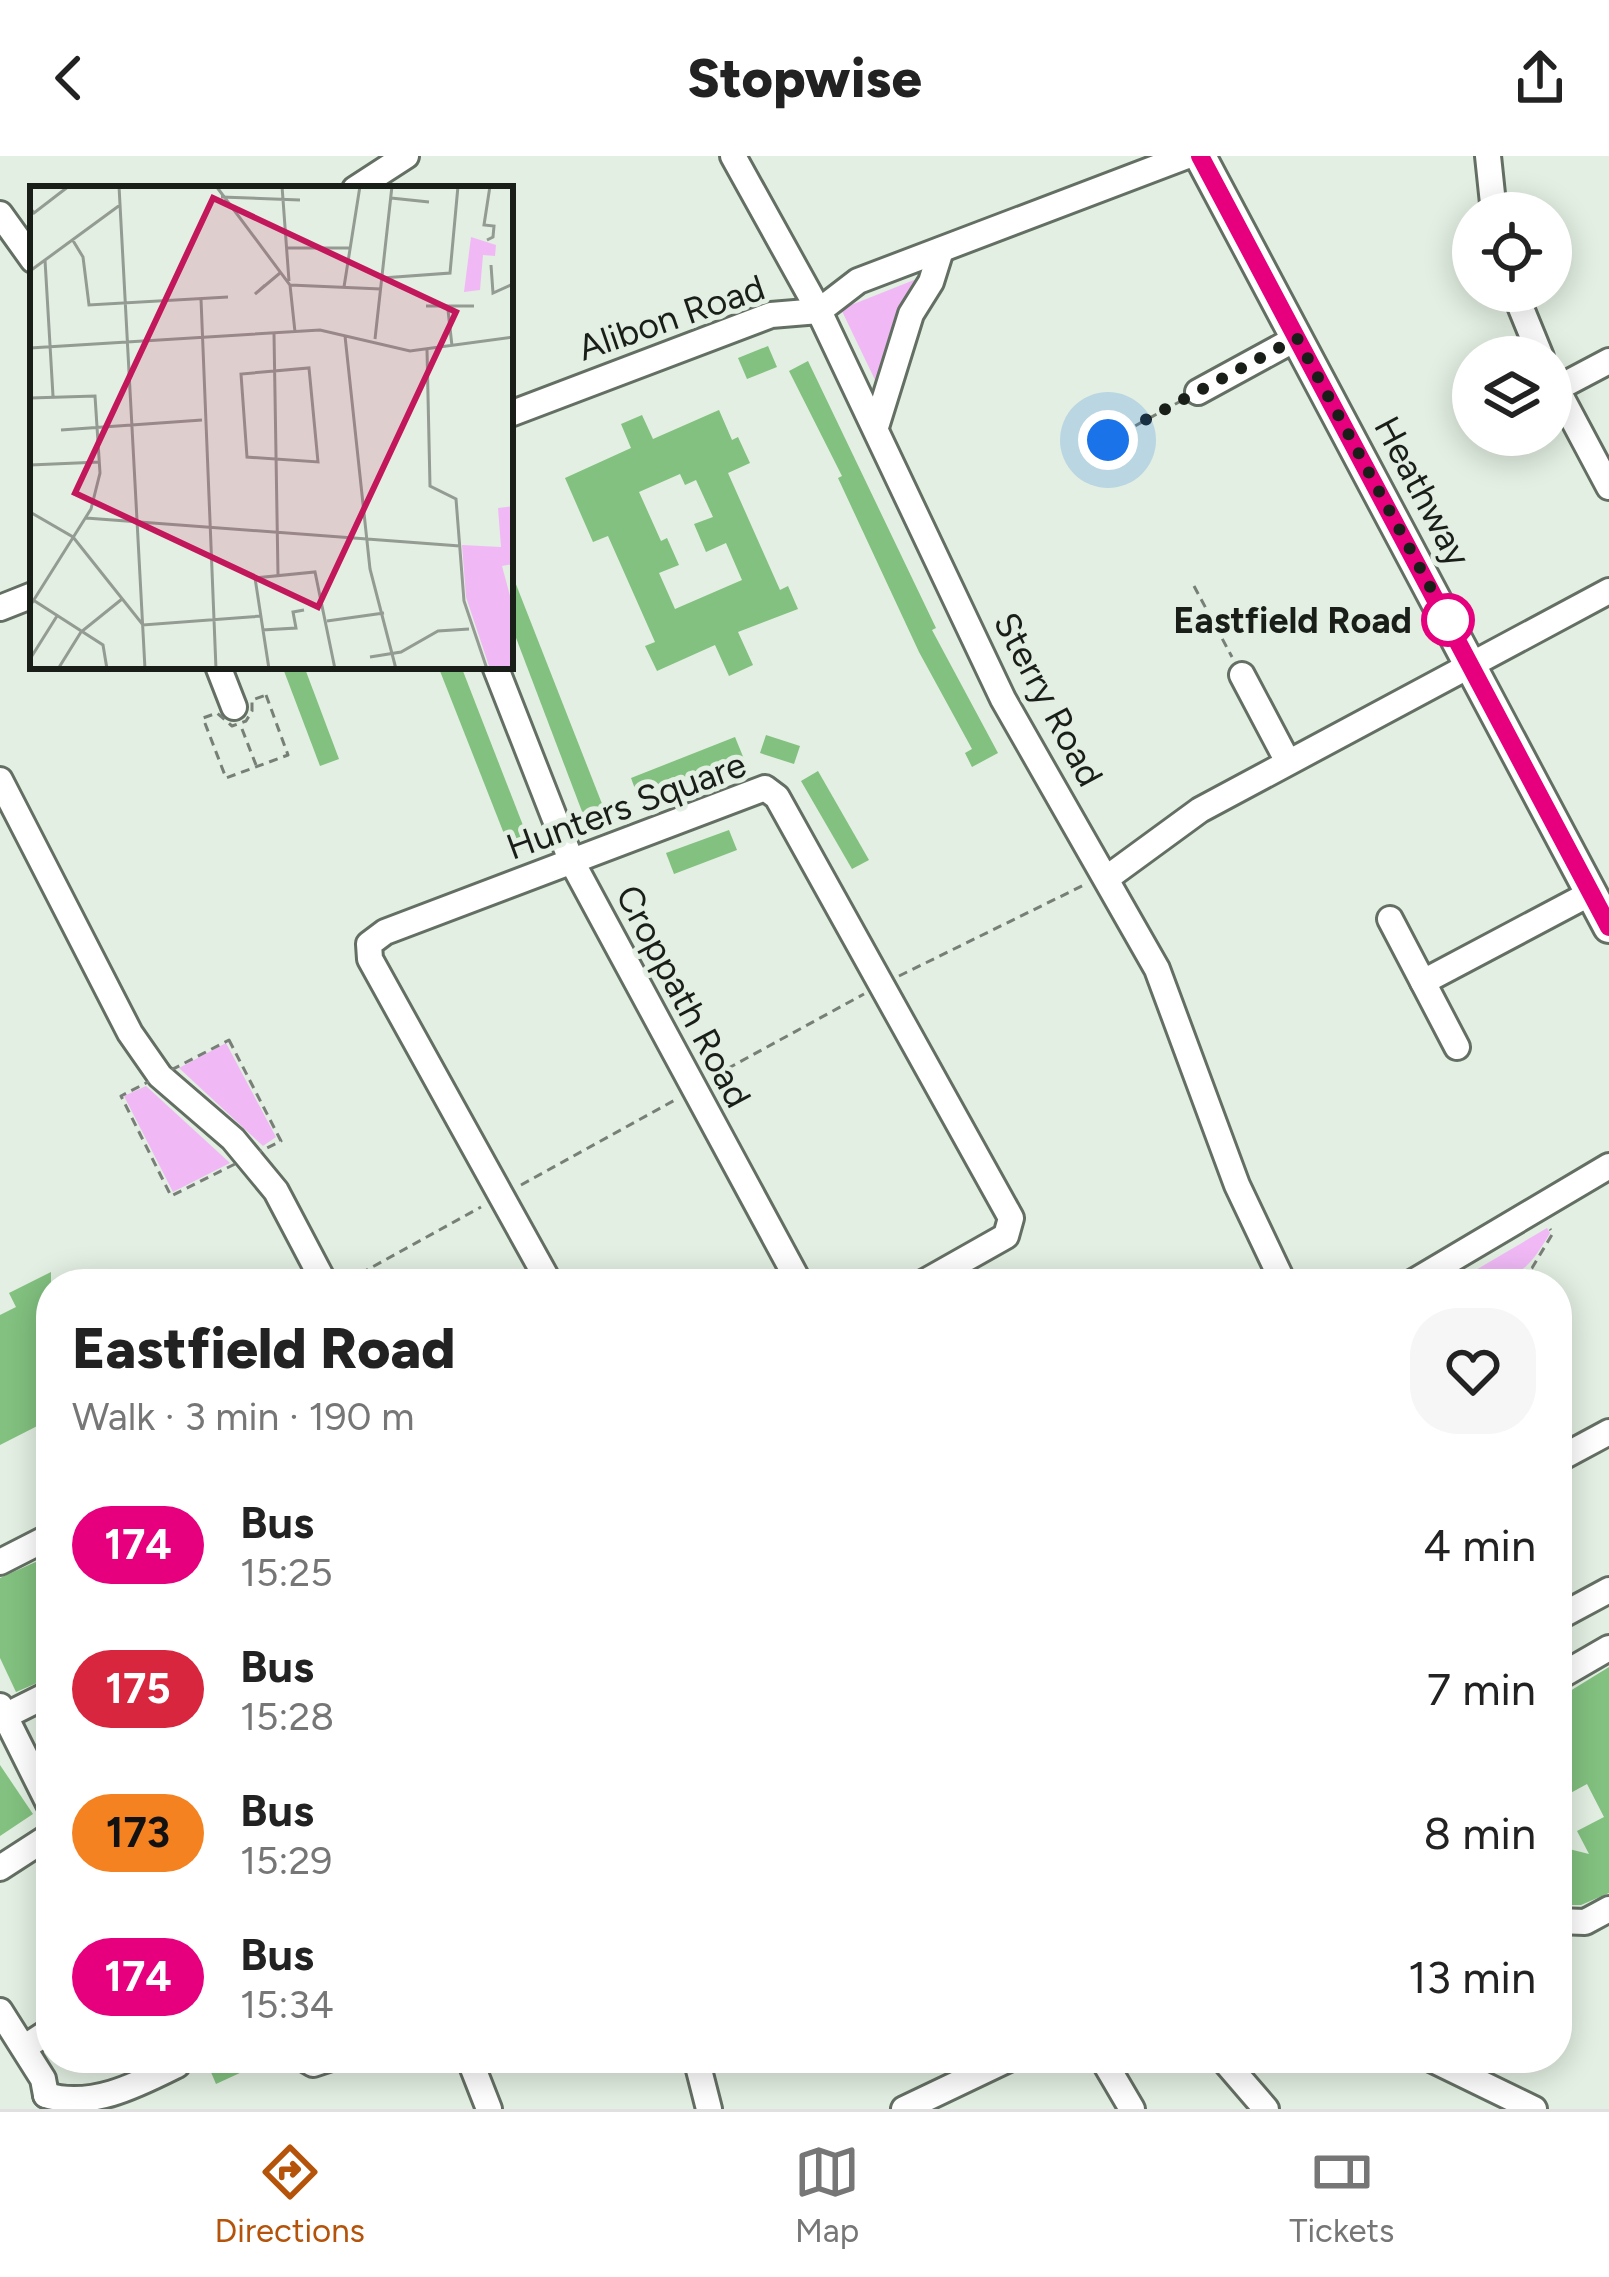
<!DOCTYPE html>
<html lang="en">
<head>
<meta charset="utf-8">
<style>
  body { margin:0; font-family:Figtree,sans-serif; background:#f6f6f6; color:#222; height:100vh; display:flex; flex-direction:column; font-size:45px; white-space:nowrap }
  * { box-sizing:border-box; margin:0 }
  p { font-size:39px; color:#767676 }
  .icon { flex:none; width:66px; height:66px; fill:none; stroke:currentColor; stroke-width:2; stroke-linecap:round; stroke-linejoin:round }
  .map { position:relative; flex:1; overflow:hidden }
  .panel { position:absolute; left:36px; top:1113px; width:1536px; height:804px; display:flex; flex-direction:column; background:#fff; border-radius:48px; box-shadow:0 6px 30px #0003 }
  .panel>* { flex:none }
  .badge { padding:0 24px; border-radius:39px; font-size:42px; line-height:78px }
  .fabs { position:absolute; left:1452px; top:36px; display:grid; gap:24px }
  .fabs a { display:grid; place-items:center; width:120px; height:120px; border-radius:50%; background:#fff; box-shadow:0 6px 30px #0003; font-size:60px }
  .you { position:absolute; width:60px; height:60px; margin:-30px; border:9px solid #fff; border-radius:50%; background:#1a73e8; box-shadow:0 0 0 18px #1a73e833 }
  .map>.badge { position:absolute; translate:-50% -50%; box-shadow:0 0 0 6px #fff }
  .round { display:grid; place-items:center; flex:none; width:126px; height:126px; border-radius:48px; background:#f6f6f6 }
  .head { display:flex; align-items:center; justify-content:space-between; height:204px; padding:0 36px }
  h1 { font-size:57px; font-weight:800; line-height:90px }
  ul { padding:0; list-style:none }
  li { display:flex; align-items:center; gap:36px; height:144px; padding:0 36px }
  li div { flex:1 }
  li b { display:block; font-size:45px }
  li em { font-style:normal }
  li .badge { min-width:132px; font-weight:700; text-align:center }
  header { display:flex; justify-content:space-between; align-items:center; height:156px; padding:0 36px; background:#fff; font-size:54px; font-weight:800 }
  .menu { display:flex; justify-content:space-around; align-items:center; height:168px; border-top:3px solid #e0e0e0; background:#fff; font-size:33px; color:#767676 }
  .menu a { display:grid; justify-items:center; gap:6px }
  .menu .current { color:#b45309 }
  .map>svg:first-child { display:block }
</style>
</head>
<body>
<header><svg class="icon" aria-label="back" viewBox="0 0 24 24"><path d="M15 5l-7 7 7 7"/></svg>Stopwise<svg class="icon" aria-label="share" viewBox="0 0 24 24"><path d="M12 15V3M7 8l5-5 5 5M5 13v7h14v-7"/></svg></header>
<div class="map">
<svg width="1609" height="1953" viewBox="0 0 1609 1953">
  <rect width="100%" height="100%" fill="#e3efe2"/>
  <g fill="#f0b9f6">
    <path d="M 914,124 L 917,128 L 891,174 L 876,226 L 841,153 Z"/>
    <path d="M 226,887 L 276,981 L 263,990 L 179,912 Z"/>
    <path d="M 146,930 L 230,1007 L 173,1036 L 124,940 Z"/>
    <path d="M 1547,1072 L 1550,1077 C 1522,1126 1506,1128 1452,1128 Z"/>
  </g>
  <g fill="#82c17f" fill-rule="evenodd">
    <path d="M 768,190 L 777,211 L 747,223 L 738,202 Z"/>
    <path d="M 808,205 L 936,472 L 932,474 L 998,597 L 972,611 L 965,597 L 972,593 L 919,496 L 838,322 L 842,320 L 789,215 Z"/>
    <path d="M 719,254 L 732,284 L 738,281 L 750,307 L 728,317 L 780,434 L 788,430 L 798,453 L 738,476 L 753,509 L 729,520 L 715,489 L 657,515 L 645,490 L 655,486 L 608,380 L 593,386 L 565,322 L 631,292 L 621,268 L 642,259 L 653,283 ZM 680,318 L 685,329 L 696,324 L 713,361 L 694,368 L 706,396 L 726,387 L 742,424 L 675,453 L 659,417 L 679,409 L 667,382 L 661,385 L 639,336 Z"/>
    <path d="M 510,413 L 606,658 L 586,666 L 510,466 Z"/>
    <path d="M 297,510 L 304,510 L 339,603 L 320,610 L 284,515 Z"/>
    <path d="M 438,510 L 461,510 L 531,690 L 512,698 Z"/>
    <path d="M 766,579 L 800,590 L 794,608 L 760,597 Z"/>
    <path d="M 735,581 L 744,603 L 639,644 L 631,622 Z"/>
    <path d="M 818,615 L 869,704 L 852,713 L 801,625 Z"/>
    <path d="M 729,674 L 737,694 L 674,718 L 666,697 Z"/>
    <path d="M 51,1116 L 51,1263 L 0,1289 L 0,1159 L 16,1151 L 9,1137 Z"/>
    <path d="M 51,1399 L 51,1521 L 16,1536 L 0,1502 L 0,1422 Z"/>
    <path d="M 1609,1511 L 1609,1737 L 1581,1749 L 1560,1749 L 1557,1690 L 1589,1698 L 1577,1675 L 1604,1661 L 1587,1628 L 1565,1640 L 1563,1635 L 1557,1638 L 1557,1543 Z"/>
    <path d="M 0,1609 L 33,1658 L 0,1680 Z"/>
    <path d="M 205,1902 L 236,1902 L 242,1916 L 216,1928 Z"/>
  </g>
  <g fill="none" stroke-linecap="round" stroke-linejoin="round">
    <defs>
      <g id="minor">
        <path d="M 733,0 L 819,155 L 1003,543 L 1157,813 L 1237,1029 L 1284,1128"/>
        <path d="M 1488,0 L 1494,57"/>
        <path d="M 355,33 L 406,0"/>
        <path d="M 0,58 L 33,104"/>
        <path d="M 1514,135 L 1541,201"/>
        <path d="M 1551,222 L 1609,331"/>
        <path d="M 1556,233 L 1609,205"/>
        <path d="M 1198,236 L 1297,182"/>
        <path d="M 510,258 L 771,159 L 819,155 L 858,125 L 1187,0"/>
        <path d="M 876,271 L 911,158 L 931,126 L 941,94"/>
        <path d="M 0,452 L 33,439"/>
        <path d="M 218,510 L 234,551"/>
        <path d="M 495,510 L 571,704 L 800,1128"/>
        <path d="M 1242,519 L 1288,606"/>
        <path d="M 0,624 L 130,877 L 160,920 L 233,983 L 276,1035 L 325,1128"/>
        <path d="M 1107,722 L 1200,654 L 1609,435"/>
        <path d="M 1390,763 L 1457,891"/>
        <path d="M 1423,826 L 1591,737"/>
        <path d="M 550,1128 L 370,803 L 369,788 L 385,776 L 765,632 L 777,641 L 1011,1062 L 1006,1080 L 921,1128"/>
        <path d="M 1410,1128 L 1609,1010"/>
        <path d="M 1557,1304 L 1609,1276"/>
        <path d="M 0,1406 L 51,1380"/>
        <path d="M 1557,1462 L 1609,1434"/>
        <path d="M 1557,1522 L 1609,1492"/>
        <path d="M 0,1550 L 51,1652"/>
        <path d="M 5,1560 L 51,1537"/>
        <path d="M 0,1712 L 51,1679"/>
        <path d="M 1557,1765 L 1585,1766 L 1609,1753"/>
        <path d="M 0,1855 L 43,1923 L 46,1939"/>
        <path d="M 25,1891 L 51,1874"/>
        <path d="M 303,1902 L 313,1908 L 331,1902"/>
        <path d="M 469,1902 L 489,1953"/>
        <path d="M 696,1902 L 709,1953"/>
        <path d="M 1102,1902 L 1132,1953"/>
        <path d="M 1222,1902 L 1266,1953"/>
        <path d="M 1429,1902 L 1534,1953"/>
        <path d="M 46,1939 C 91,1953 137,1929 177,1909"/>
        <path d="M 904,1953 L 1011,1902"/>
      </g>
      <path id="major" d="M 1200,0 L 1609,771"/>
    </defs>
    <use href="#minor" stroke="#646f63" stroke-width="30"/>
    <use href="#major" stroke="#646f63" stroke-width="36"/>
    <g stroke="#777f76" stroke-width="3" stroke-dasharray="9 6" stroke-linecap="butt">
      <path d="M 1109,284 L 1181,245"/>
      <path d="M 1194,430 L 1232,501"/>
      <path d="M 266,539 L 288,599 L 226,622 L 203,562 L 217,557 L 232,570 L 246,565 L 252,555 L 252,544 Z"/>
      <path d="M 242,573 L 256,609"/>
      <path d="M 899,820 L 1084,729"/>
      <path d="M 229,884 L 281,985 L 171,1040 L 121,940 Z"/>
      <path d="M 714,920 L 864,838"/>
      <path d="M 521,1029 L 675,944"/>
      <path d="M 347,1125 L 481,1051"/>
      <path d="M 1506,1128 L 1532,1112 L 1553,1077 L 1550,1073"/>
    </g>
    <use href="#minor" stroke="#fff" stroke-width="24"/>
    <use href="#major" stroke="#fff" stroke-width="30"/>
  </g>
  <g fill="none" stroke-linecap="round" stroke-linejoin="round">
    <defs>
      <path id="line" d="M 1200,0 L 1609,771"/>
    </defs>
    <use href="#line" stroke="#fff" stroke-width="27"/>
    <use href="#line" stroke="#e6007e" stroke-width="18"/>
    <path stroke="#1a1e19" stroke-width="12" stroke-dasharray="0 21.6" d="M 1108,284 L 1297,182 L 1450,468 L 1448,464"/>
  </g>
  <circle fill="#fff" stroke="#e6007e" stroke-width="6" cx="1448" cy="464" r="24"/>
  <g text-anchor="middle" stroke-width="10" stroke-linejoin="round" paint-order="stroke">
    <g font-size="36" fill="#1a1e19" stroke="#e3efe2">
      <text transform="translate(671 161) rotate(-19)" y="13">Alibon Road</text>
      <text transform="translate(1423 335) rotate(62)" y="13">Heathway</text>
      <text transform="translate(1049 543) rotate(62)" y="13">Sterry Road</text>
      <text transform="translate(626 649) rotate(-20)" y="13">Hunters Square</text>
      <text transform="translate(684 840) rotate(62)" y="13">Croppath Road</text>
    </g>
    <g font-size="36" font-weight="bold" fill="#1a1e19" stroke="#e3efe2" text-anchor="end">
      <text x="1412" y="477">Eastfield Road</text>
    </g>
  </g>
  <g transform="translate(30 30)">
    <rect width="483" height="483" fill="#e3efe2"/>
    <path d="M 441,51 L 466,59 L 465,70 L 453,69 L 450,104 L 434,106 ZM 483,320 L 483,378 L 472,380 L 483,421 L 483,483 L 460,483 L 436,411 L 432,359 L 471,361 L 468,322 Z" fill="#f0b9f6"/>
    <path fill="none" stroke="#939b92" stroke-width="3" d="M 89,0 L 115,483M 186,0 L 260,99 L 265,146M 252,0 L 259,95M 191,11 L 270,14M 361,12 L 399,16M 0,22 L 4,27 L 39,0M 42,53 L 53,71 L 59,119 L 198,111M 457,54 L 463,51 L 464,40 L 454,39 L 460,0M 256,62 L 321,62M 15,74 L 23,210M 461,79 L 463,107 L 483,98M 0,85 L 90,19M 352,92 L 420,87 L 428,0M 235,99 L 225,108 L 250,87M 260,99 L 351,103M 314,101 L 330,0M 171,113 L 186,483M 396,120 L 444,120M 418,124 L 422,160M 244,148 L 248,389M 315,150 L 340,383 L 366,483M 345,153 L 362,0M 0,162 L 290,144 L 380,165 L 483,151M 397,164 L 400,300 L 426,313 L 434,415 L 457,483M 279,182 L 288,276 L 217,271 L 211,188 ZM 0,212 L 65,210 L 70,287 L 61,323 L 0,420M 31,244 L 172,234M 0,279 L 70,276M 0,326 L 43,351 L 113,439 L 231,430M 56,332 L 430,360M 0,412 L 73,459 L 77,483M 297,435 L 354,427M 232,444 L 266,442 L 263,426 L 274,424M 340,471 L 371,466 L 408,445 L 439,443M 0,473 L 27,430M 28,483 L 51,446 L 92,413M 239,483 L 225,392 L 285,386 L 305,483"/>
    <path fill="#c2185b" fill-opacity="0.15" stroke="#c2185b" stroke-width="6" d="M 183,12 L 426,126 L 288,421 L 45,307 Z"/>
    <rect width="483" height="483" fill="none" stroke="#1a1e19" stroke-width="6"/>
  </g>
</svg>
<div class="fabs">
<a><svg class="icon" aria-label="locate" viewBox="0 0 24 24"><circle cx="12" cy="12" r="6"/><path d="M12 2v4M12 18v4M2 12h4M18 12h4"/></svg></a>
<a><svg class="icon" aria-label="layers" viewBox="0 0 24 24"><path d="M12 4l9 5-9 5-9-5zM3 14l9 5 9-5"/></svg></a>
</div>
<div class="you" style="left:1108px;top:284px"></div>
<section class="panel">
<div class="head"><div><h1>Eastfield Road</h1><p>Walk · 3 min · 190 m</p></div><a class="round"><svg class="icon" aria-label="heart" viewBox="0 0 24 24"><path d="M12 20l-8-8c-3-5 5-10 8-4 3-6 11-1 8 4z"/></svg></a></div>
<ul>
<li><span class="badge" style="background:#e6007e;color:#fff">174</span><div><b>Bus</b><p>15:25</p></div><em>4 min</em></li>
<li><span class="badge" style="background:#d7263d;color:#fff">175</span><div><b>Bus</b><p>15:28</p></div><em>7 min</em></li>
<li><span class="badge" style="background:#f58220;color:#111">173</span><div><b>Bus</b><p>15:29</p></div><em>8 min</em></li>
<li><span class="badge" style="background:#e6007e;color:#fff">174</span><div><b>Bus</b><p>15:34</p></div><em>13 min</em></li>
</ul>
</section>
</div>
<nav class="menu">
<a class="current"><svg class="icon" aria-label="directions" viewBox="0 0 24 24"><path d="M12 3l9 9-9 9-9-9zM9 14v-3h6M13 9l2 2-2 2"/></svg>Directions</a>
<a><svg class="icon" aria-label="map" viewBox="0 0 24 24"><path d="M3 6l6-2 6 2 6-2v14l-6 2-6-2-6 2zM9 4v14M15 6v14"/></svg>Map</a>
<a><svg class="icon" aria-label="tickets" viewBox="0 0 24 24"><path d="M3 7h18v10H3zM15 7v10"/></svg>Tickets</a>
</nav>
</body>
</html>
